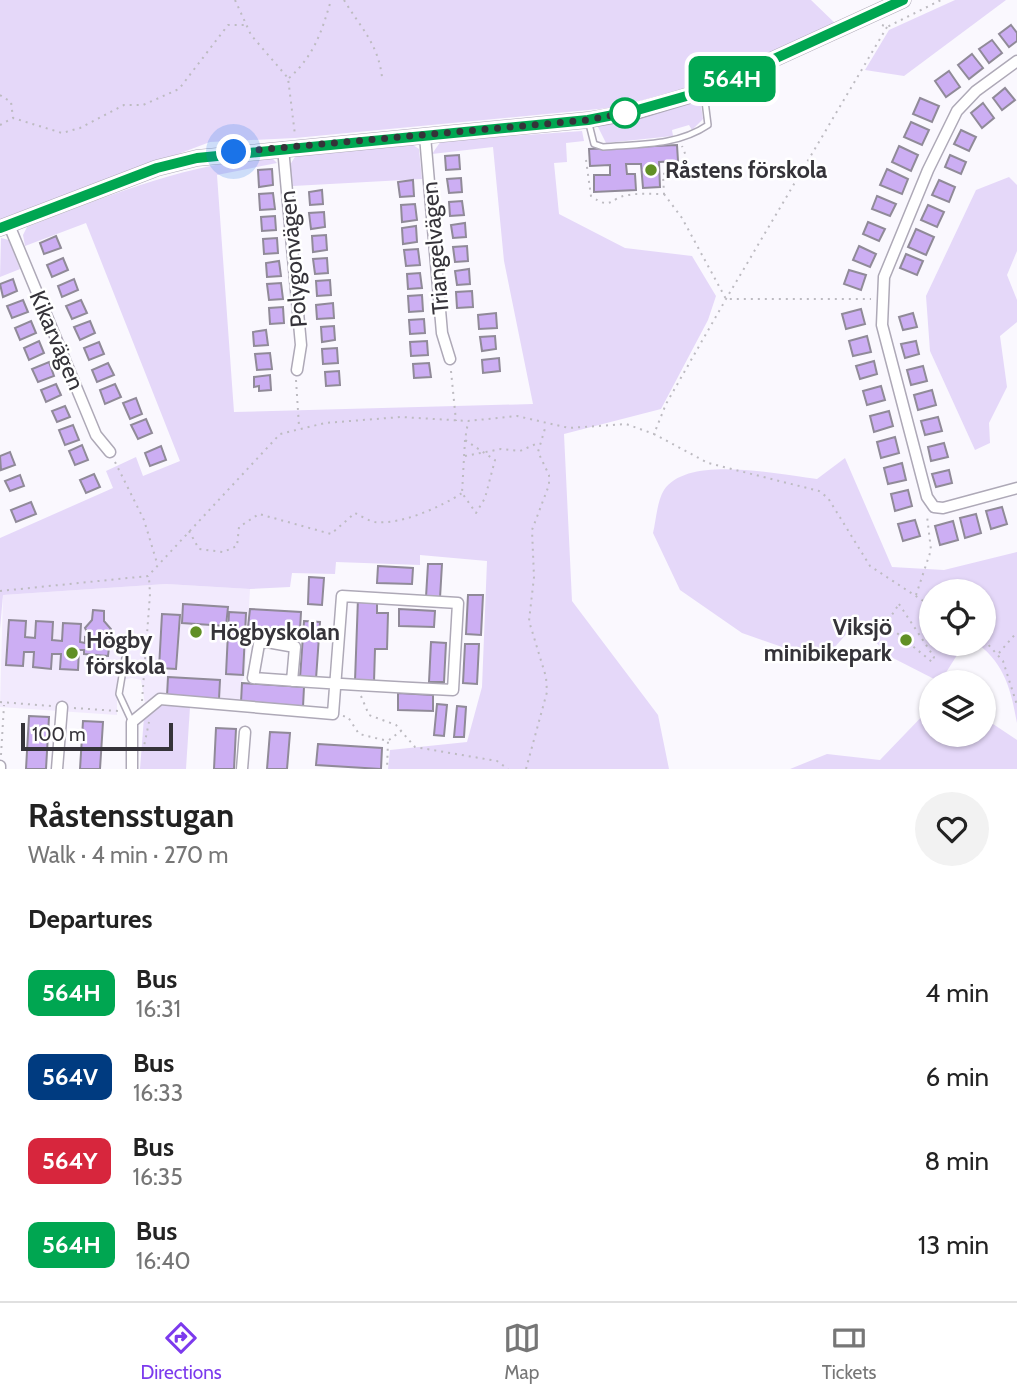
<!DOCTYPE html>
<html lang="en">
<head>
<meta charset="utf-8">
<style>
  body { margin:0; font-family:Cabin,sans-serif; background:#f2f2f2; color:#222; height:100vh; display:flex; flex-direction:column; font-size:26px; white-space:nowrap }
  * { box-sizing:border-box; margin:0 }
  p { font-size:23px; color:#767676 }
  .icon { flex:none; width:38px; height:38px; fill:none; stroke:currentColor; stroke-width:2; stroke-linecap:round; stroke-linejoin:round }
  .map { position:relative; height:769px; overflow:hidden }
  .details { display:flex; flex-direction:column; background:#fff; flex:1 }
  .details>* { flex:none }
  .badge { padding:0 14px; border-radius:10px; font-size:24px; line-height:46px }
  .controls { position:absolute; left:919px; top:579px; display:grid; gap:14px }
  .controls a { display:grid; place-items:center; width:77px; height:77px; border-radius:50%; background:#fff; box-shadow:0 2px 5px #0004; font-size:35px }
  .scale { position:absolute; left:21px; bottom:18px; width:152px; box-sizing:border-box; padding-left:7px; border:4px solid #353339; border-top:0; font-size:19px; line-height:24px; white-space:nowrap; color:#353339; -webkit-text-stroke:5px #fff; paint-order:stroke }
  .you { position:absolute; width:35px; height:35px; margin:-18px; border:5px solid #fff; border-radius:50%; background:#1a73e8; box-shadow:0 0 0 10px #1a73e833 }
  .map>.badge { position:absolute; translate:-50% -50%; box-shadow:0 0 0 4px #fff }
  h2 { padding:0 28px; font-size:26px; line-height:63px }
  .round { display:grid; place-items:center; flex:none; width:74px; height:74px; border-radius:37px; background:#f2f2f2 }
  .summary { display:flex; align-items:center; justify-content:space-between; height:119px; padding:0 28px }
  h1 { font-size:33px; font-weight:700; line-height:52px }
  ul { padding:0; list-style:none }
  li { display:flex; align-items:center; gap:21px; height:84px; padding:0 28px }
  li div { flex:1 }
  li b { display:block; font-size:26px }
  li em { font-style:normal }
  li .badge { min-width:77px; font-weight:700; text-align:center }
  .tabs { display:flex; justify-content:space-around; align-items:center; height:98px; border-top:2px solid #e0e0e0; background:#fff; font-size:19px; color:#767676 }
  .tabs a { display:grid; justify-items:center; gap:4px }
  .tabs .selected { color:#7c3aed }
  .map>svg:first-child { display:block }
</style>
</head>
<body>
<div class="map">
<svg width="1017" height="769" viewBox="0 0 1017 769">
  <rect width="100%" height="100%" fill="#faf8fe"/>
  <path fill="#f2eafd" d="M 166,584 L 250,589 L 245,675 L 241,683 L 239,711 L 145,704 L 141,680 L 132,678 L 122,680 L 117,695 L 117,715 L 0,707 L 3,595 Z"/>
  <g fill="#e5d8f9">
    <path d="M 0,0 L 811,0 L 839,27 L 674,93 L 609,108 L 295,138 L 210,142 L 0,221 Z"/>
    <path d="M 955,0 L 1006,0 L 904,76 L 865,70 L 889,30 Z"/>
    <path d="M 700,99 L 703,119 L 692,130 L 689,125 L 672,130 L 673,136 L 606,143 L 596,123 L 652,114 Z"/>
    <path d="M 582,131 L 584,141 L 566,143 L 567,162 L 554,163 L 559,214 L 625,248 L 692,256 L 716,296 L 708,320 L 661,409 L 564,434 L 572,601 L 658,715 L 669,769 L 388,769 L 390,750 L 467,742 L 482,687 L 487,561 L 420,555 L 420,565 L 336,562 L 335,574 L 292,573 L 290,587 L 250,589 L 166,584 L 3,595 L 0,629 L 0,538 L 113,488 L 106,471 L 136,457 L 143,476 L 180,461 L 86,223 L 25,246 L 23,235 L 27,227 C 107,196 185,164 271,157 L 277,163 L 217,175 L 234,412 L 533,404 L 504,261 L 493,147 L 432,154 L 441,141 Z"/>
    <path d="M 413,145 L 419,149 L 422,179 L 293,186 L 290,165 L 296,155 Z"/>
    <path d="M 1009,177 L 1017,185 L 1017,251 L 1007,275 L 1017,300 L 1017,322 L 1000,336 L 1007,387 L 989,423 L 990,443 L 975,450 L 930,351 L 926,296 L 976,190 Z"/>
    <path d="M 1,238 L 9,240 L 20,269 L 0,277 Z"/>
    <path d="M 845,458 L 892,567 L 944,570 L 1017,552 L 1017,723 C 1011,690 1005,665 978,644 L 984,644 L 984,592 L 931,592 L 931,644 L 964,644 L 940,682 L 891,657 L 856,623 L 834,648 L 808,656 L 742,633 L 680,590 L 653,533 C 656,521 657,501 664,490 C 688,454 780,475 817,479 Z"/>
    <path d="M 145,704 L 190,707 L 186,769 L 140,769 Z"/>
    <path d="M 931,707 L 931,735 L 984,735 L 984,718 L 1017,740 L 1017,769 L 790,769 L 827,754 L 880,760 Z"/>
  </g>
  <g fill="#ccaef3" stroke="#908a98" stroke-width="2">
    <path d="M 1011,25 L 1017,33 L 1017,41 L 1009,47 L 999,34 Z"/>
    <path d="M 992,40 L 1002,53 L 989,63 L 979,49 Z"/>
    <path d="M 972,54 L 983,68 L 969,79 L 958,65 Z"/>
    <path d="M 949,71 L 960,87 L 946,97 L 935,81 Z"/>
    <path d="M 1005,88 L 1015,100 L 1002,110 L 993,98 Z"/>
    <path d="M 920,98 L 939,106 L 932,122 L 913,114 Z"/>
    <path d="M 983,103 L 994,118 L 982,128 L 971,113 Z"/>
    <path d="M 911,122 L 929,130 L 922,145 L 904,137 Z"/>
    <path d="M 961,130 L 976,137 L 969,151 L 954,144 Z"/>
    <path d="M 677,145 L 678,161 L 659,162 L 660,187 L 643,188 L 641,164 L 626,164 L 627,174 L 635,174 L 636,190 L 594,192 L 594,175 L 610,175 L 610,165 L 590,166 L 589,149 Z"/>
    <path d="M 899,146 L 918,155 L 911,171 L 892,162 Z"/>
    <path d="M 459,155 L 460,169 L 446,170 L 445,156 Z"/>
    <path d="M 950,155 L 966,162 L 961,174 L 945,167 Z"/>
    <path d="M 272,169 L 273,185 L 259,187 L 258,170 Z"/>
    <path d="M 887,169 L 908,179 L 902,194 L 880,185 Z"/>
    <path d="M 461,178 L 462,192 L 449,193 L 447,179 Z"/>
    <path d="M 413,180 L 414,196 L 400,197 L 398,182 Z"/>
    <path d="M 939,180 L 955,187 L 949,202 L 932,195 Z"/>
    <path d="M 322,190 L 323,204 L 310,205 L 309,192 Z"/>
    <path d="M 273,193 L 275,209 L 260,210 L 259,194 Z"/>
    <path d="M 877,196 L 896,204 L 890,216 L 872,209 Z"/>
    <path d="M 462,201 L 464,215 L 450,216 L 449,202 Z"/>
    <path d="M 415,204 L 417,220 L 402,222 L 401,205 Z"/>
    <path d="M 928,205 L 944,212 L 937,227 L 921,220 Z"/>
    <path d="M 324,212 L 325,227 L 311,229 L 309,213 Z"/>
    <path d="M 275,216 L 276,230 L 262,231 L 261,217 Z"/>
    <path d="M 868,222 L 885,229 L 879,241 L 863,234 Z"/>
    <path d="M 465,223 L 466,237 L 453,238 L 451,225 Z"/>
    <path d="M 416,226 L 417,242 L 403,244 L 402,228 Z"/>
    <path d="M 916,229 L 934,237 L 926,255 L 908,247 Z"/>
    <path d="M 326,235 L 327,250 L 313,252 L 312,236 Z"/>
    <path d="M 56,236 L 61,248 L 44,254 L 40,243 Z"/>
    <path d="M 277,238 L 278,253 L 264,254 L 263,239 Z"/>
    <path d="M 467,246 L 468,261 L 455,262 L 453,247 Z"/>
    <path d="M 859,246 L 876,254 L 870,267 L 853,260 Z"/>
    <path d="M 418,249 L 420,265 L 406,266 L 404,250 Z"/>
    <path d="M 906,254 L 923,261 L 917,275 L 900,268 Z"/>
    <path d="M 63,258 L 68,270 L 52,277 L 47,265 Z"/>
    <path d="M 327,258 L 328,273 L 315,274 L 313,259 Z"/>
    <path d="M 279,261 L 281,276 L 267,277 L 266,263 Z"/>
    <path d="M 469,269 L 470,284 L 457,285 L 455,271 Z"/>
    <path d="M 849,270 L 866,275 L 861,290 L 844,284 Z"/>
    <path d="M 420,273 L 422,288 L 408,289 L 407,274 Z"/>
    <path d="M 13,279 L 17,291 L 3,297 L 0,284 Z"/>
    <path d="M 74,279 L 78,290 L 62,297 L 58,286 Z"/>
    <path d="M 330,280 L 331,295 L 317,296 L 316,281 Z"/>
    <path d="M 281,283 L 283,299 L 269,300 L 267,284 Z"/>
    <path d="M 472,291 L 473,307 L 457,308 L 456,292 Z"/>
    <path d="M 422,295 L 423,311 L 409,312 L 408,296 Z"/>
    <path d="M 23,300 L 28,312 L 12,318 L 7,306 Z"/>
    <path d="M 81,300 L 87,313 L 72,319 L 66,306 Z"/>
    <path d="M 333,303 L 334,318 L 317,319 L 316,305 Z"/>
    <path d="M 283,307 L 284,323 L 270,324 L 269,308 Z"/>
    <path d="M 861,309 L 865,324 L 846,329 L 842,314 Z"/>
    <path d="M 496,313 L 497,328 L 479,329 L 478,315 Z"/>
    <path d="M 913,313 L 917,327 L 903,330 L 899,317 Z"/>
    <path d="M 424,319 L 425,333 L 410,334 L 409,320 Z"/>
    <path d="M 31,321 L 36,333 L 20,340 L 15,328 Z"/>
    <path d="M 90,321 L 95,333 L 80,340 L 74,327 Z"/>
    <path d="M 334,326 L 335,340 L 322,342 L 321,327 Z"/>
    <path d="M 266,330 L 268,345 L 254,346 L 253,332 Z"/>
    <path d="M 495,336 L 496,349 L 482,351 L 480,337 Z"/>
    <path d="M 867,336 L 871,352 L 853,356 L 849,341 Z"/>
    <path d="M 39,341 L 44,353 L 29,360 L 24,348 Z"/>
    <path d="M 427,341 L 428,355 L 411,356 L 410,342 Z"/>
    <path d="M 916,341 L 919,354 L 905,358 L 901,344 Z"/>
    <path d="M 99,342 L 104,354 L 89,360 L 84,348 Z"/>
    <path d="M 337,348 L 338,363 L 323,364 L 322,349 Z"/>
    <path d="M 270,353 L 272,369 L 257,370 L 255,354 Z"/>
    <path d="M 499,358 L 500,371 L 483,373 L 482,360 Z"/>
    <path d="M 874,361 L 877,374 L 860,379 L 856,366 Z"/>
    <path d="M 49,362 L 54,376 L 38,382 L 32,369 Z"/>
    <path d="M 108,363 L 114,375 L 97,382 L 92,370 Z"/>
    <path d="M 429,363 L 431,377 L 414,378 L 413,364 Z"/>
    <path d="M 923,366 L 927,381 L 911,385 L 907,370 Z"/>
    <path d="M 339,371 L 340,385 L 326,386 L 325,372 Z"/>
    <path d="M 270,375 L 271,390 L 259,391 L 259,386 L 254,387 L 254,377 Z"/>
    <path d="M 56,384 L 61,395 L 46,402 L 41,390 Z"/>
    <path d="M 115,384 L 121,397 L 105,404 L 100,390 Z"/>
    <path d="M 881,386 L 885,400 L 867,405 L 863,391 Z"/>
    <path d="M 932,390 L 936,405 L 918,410 L 914,395 Z"/>
    <path d="M 136,398 L 142,414 L 130,419 L 123,403 Z"/>
    <path d="M 65,406 L 70,417 L 57,422 L 52,411 Z"/>
    <path d="M 889,411 L 893,426 L 874,432 L 870,416 Z"/>
    <path d="M 938,417 L 942,431 L 925,435 L 921,421 Z"/>
    <path d="M 146,419 L 152,433 L 138,439 L 131,425 Z"/>
    <path d="M 73,425 L 79,440 L 65,445 L 59,430 Z"/>
    <path d="M 895,437 L 899,453 L 881,458 L 877,442 Z"/>
    <path d="M 944,443 L 948,457 L 931,461 L 928,447 Z"/>
    <path d="M 82,445 L 88,460 L 75,465 L 69,451 Z"/>
    <path d="M 161,446 L 166,460 L 150,466 L 145,453 Z"/>
    <path d="M 10,452 L 15,465 L 1,470 L 0,456 Z"/>
    <path d="M 902,463 L 906,480 L 888,484 L 884,468 Z"/>
    <path d="M 949,470 L 952,483 L 936,487 L 932,474 Z"/>
    <path d="M 94,474 L 100,487 L 86,493 L 80,480 Z"/>
    <path d="M 20,475 L 24,486 L 10,491 L 5,481 Z"/>
    <path d="M 908,490 L 912,506 L 895,511 L 891,494 Z"/>
    <path d="M 31,502 L 36,514 L 16,522 L 11,510 Z"/>
    <path d="M 1002,507 L 1007,524 L 991,529 L 986,511 Z"/>
    <path d="M 976,514 L 981,533 L 965,538 L 960,518 Z"/>
    <path d="M 915,520 L 920,536 L 903,541 L 898,524 Z"/>
    <path d="M 953,521 L 958,540 L 940,545 L 935,526 Z"/>
    <path d="M 428,564 L 442,564 L 440,598 L 426,597 Z"/>
    <path d="M 378,566 L 413,568 L 412,584 L 377,583 Z"/>
    <path d="M 309,577 L 324,578 L 322,605 L 308,604 Z"/>
    <path d="M 468,595 L 483,595 L 481,635 L 466,634 Z"/>
    <path d="M 358,598 L 377,599 L 377,613 L 388,613 L 387,649 L 375,649 L 374,682 L 355,681 Z"/>
    <path d="M 183,604 L 228,607 L 226,626 L 182,623 Z"/>
    <path d="M 250,609 L 301,612 L 300,630 L 248,627 Z"/>
    <path d="M 399,609 L 435,611 L 434,627 L 399,626 Z"/>
    <path d="M 93,610 L 104,611 L 104,621 L 111,629 L 105,639 L 110,639 L 108,656 L 84,654 L 84,650 L 79,650 L 78,670 L 60,669 L 61,654 L 52,654 L 51,669 L 33,667 L 34,652 L 24,652 L 23,666 L 6,665 L 9,620 L 26,621 L 25,637 L 35,638 L 36,621 L 53,622 L 52,640 L 62,641 L 63,623 L 81,624 L 80,642 L 85,643 L 85,637 L 90,638 L 85,628 L 92,620 Z"/>
    <path d="M 229,612 L 246,613 L 243,675 L 226,674 Z"/>
    <path d="M 162,614 L 180,615 L 176,669 L 159,668 Z"/>
    <path d="M 304,621 L 320,622 L 316,679 L 300,678 Z"/>
    <path d="M 431,642 L 446,643 L 444,682 L 429,682 Z"/>
    <path d="M 465,644 L 479,644 L 477,684 L 463,683 Z"/>
    <path d="M 168,677 L 220,680 L 219,699 L 167,696 Z"/>
    <path d="M 242,683 L 304,687 L 303,707 L 241,702 Z"/>
    <path d="M 398,693 L 433,695 L 433,711 L 398,710 Z"/>
    <path d="M 437,704 L 447,705 L 444,736 L 434,735 Z"/>
    <path d="M 457,706 L 466,707 L 464,737 L 454,737 Z"/>
    <path d="M 29,716 L 49,717 L 46,769 L 26,769 Z"/>
    <path d="M 83,721 L 103,722 L 100,769 L 80,769 Z"/>
    <path d="M 216,728 L 236,729 L 234,769 L 214,769 Z"/>
    <path d="M 270,732 L 290,733 L 287,769 L 267,769 Z"/>
    <path d="M 318,744 L 382,748 L 381,769 L 316,765 Z"/>
  </g>
  <g fill="none" stroke-linecap="round" stroke-linejoin="round">
    <defs>
      <g id="service">
        <path d="M 588,120 L 594,144 L 603,147 C 639,144 677,146 708,125 L 704,93"/>
        <path d="M 125,658 L 119,694 L 132,722"/>
      </g>
      <g id="minor">
        <path d="M 1017,61 L 976,91 L 957,111 L 928,170 L 884,277 L 882,325 L 927,497 L 934,507 L 943,508 L 1017,488"/>
        <path d="M 425,136 L 442,333 L 450,359"/>
        <path d="M 283,148 L 301,345 L 297,370"/>
        <path d="M 9,225 L 96,435 L 110,452"/>
        <path d="M 0,766 L 0,769"/>
        <path d="M 57,769 L 62,707"/>
        <path d="M 132,769 L 132,722 L 160,699 L 333,714 L 342,596 L 458,603 L 453,690 C 386,687 320,683 253,678 L 259,644 L 267,642 L 295,647 L 292,681"/>
        <path d="M 242,769 L 245,732"/>
      </g>
      <path id="tertiary" d="M 0,228 L 157,168 L 197,158 L 588,120 L 634,112 L 704,91 L 903,0"/>
    </defs>
    <use href="#service" stroke="#aea9b7" stroke-width="8"/>
    <use href="#minor" stroke="#aea9b7" stroke-width="13"/>
    <use href="#tertiary" stroke="#aea9b7" stroke-width="17"/>
    <g stroke="#bdbbc1" stroke-width="2" stroke-dasharray="2 5" stroke-linecap="butt">
      <path d="M 235,0 L 251,35 L 288,78 L 295,135"/>
      <path d="M 344,0 C 360,27 378,43 382,77"/>
      <path d="M 882,25 L 887,27 L 941,0"/>
      <path d="M 887,27 L 726,299 L 666,404 L 654,434 L 708,463 L 819,491 L 828,498 L 870,566 L 931,606"/>
      <path d="M 289,78 C 314,56 322,31 331,0"/>
      <path d="M 0,95 L 11,102 L 13,118"/>
      <path d="M 0,125 L 13,118 L 62,133 L 80,128 L 124,105 L 143,105 L 179,89 L 228,25 L 245,25"/>
      <path d="M 586,160 L 591,196 C 612,211 609,198 628,195 C 640,193 652,194 664,194 L 663,174 L 680,170 L 686,156 L 682,146"/>
      <path d="M 664,194 L 682,218 L 726,299 L 871,299"/>
      <path d="M 451,371 L 456,421"/>
      <path d="M 296,380 L 299,426"/>
      <path d="M 465,440 L 462,493 L 476,513 L 485,498 L 495,460 L 465,440 L 468,422"/>
      <path d="M 465,456 L 501,449 L 520,451 L 538,443"/>
      <path d="M 115,462 L 144,520 L 157,563"/>
      <path d="M 189,531 L 199,549 L 223,552 L 237,546 L 239,527 L 259,514 L 331,534 L 355,513 C 361,516 369,521 375,522 C 401,525 441,507 462,493"/>
      <path d="M 0,591 L 148,576 L 280,434 L 325,423 L 401,417 L 468,421 L 517,416 L 569,428 L 626,424 L 654,434"/>
      <path d="M 916,595 L 931,550 L 927,516"/>
      <path d="M 899,604 L 934,657 L 932,662 L 886,624 Z"/>
      <path d="M 984,640 L 1003,661 L 1017,705"/>
      <path d="M 999,653 L 1017,632"/>
      <path d="M 361,696 L 369,715 L 396,725 L 415,747 L 497,761 L 508,769"/>
      <path d="M 142,701 L 150,594 L 149,578"/>
      <path d="M 0,702 L 51,706"/>
      <path d="M 74,708 L 118,711"/>
      <path d="M 343,716 L 348,717 L 359,734 L 388,741 L 387,769"/>
      <path d="M 389,740 L 401,731"/>
      <path d="M 143,751 L 149,722"/>
      <path d="M 1,755 L 4,705"/>
      <path d="M 526,769 L 547,692 L 546,677 L 529,621 L 534,577 L 532,530 L 549,485 L 549,475 L 538,452 L 546,425"/>
    </g>
    <use href="#service" stroke="#fff" stroke-width="5"/>
    <use href="#minor" stroke="#fff" stroke-width="10"/>
    <use href="#tertiary" stroke="#fff" stroke-width="14"/>
  </g>
  <g fill="none" stroke-linecap="round" stroke-linejoin="round">
    <defs>
      <path id="line" d="M 0,228 L 157,168 L 197,158 L 588,120 L 634,111 L 704,91 L 903,0"/>
    </defs>
    <use href="#line" stroke="#fff" stroke-width="16"/>
    <use href="#line" stroke="#00a651" stroke-width="10"/>
    <path stroke="#353339" stroke-width="7" stroke-dasharray="0 12.6" d="M 234,152 L 588,120 L 634,111 L 625,113"/>
  </g>
  <circle fill="#fff" stroke="#00a651" stroke-width="3.5" cx="625" cy="113" r="14"/>
  <g fill="#619025" stroke="#fff" stroke-width="2.5">
    <circle cx="651" cy="170" r="7"/>
    <circle cx="196" cy="632" r="7"/>
    <circle cx="906" cy="640" r="7"/>
    <circle cx="72" cy="653" r="7"/>
  </g>
  <g text-anchor="middle" stroke-width="5" stroke-linejoin="round" paint-order="stroke">
    <g font-size="23" font-weight="bold" fill="#353339" stroke="#fff" text-anchor="start">
      <text x="665" y="178">Råstens förskola</text>
      <text x="892" y="635" text-anchor="end">Viksjö<tspan x="892" dy="26">minibikepark</tspan></text>
      <text x="210" y="640">Högbyskolan</text>
      <text x="86" y="648">Högby<tspan x="86" dy="26">förskola</tspan></text>
    </g>
    <g font-size="23" fill="#353339" stroke="#fff">
      <text transform="translate(435 248) rotate(-95)" y="8">Triangelvägen</text>
      <text transform="translate(293 259) rotate(-95)" y="8">Polygonvägen</text>
      <text transform="translate(57 340) rotate(67)" y="8">Kikarvägen</text>
    </g>
  </g>
</svg>
<div class="controls">
<a><svg class="icon" aria-label="locate" viewBox="0 0 24 24"><circle cx="12" cy="12" r="6"/><path d="M12 2v4M12 18v4M2 12h4M18 12h4"/></svg></a>
<a><svg class="icon" aria-label="layers" viewBox="0 0 24 24"><path d="M12 4l9 5-9 5-9-5zM3 14l9 5 9-5"/></svg></a>
</div>
<div class="scale">100 m</div>
<div class="you" style="left:234px;top:152px"></div>
<b class="badge" style="left:732px;top:79px;background:#00a651;color:#fff">564H</b>
</div>
<section class="details">
<div class="summary"><div><h1>Råstensstugan</h1><p>Walk · 4 min · 270 m</p></div><a class="round"><svg class="icon" aria-label="heart" viewBox="0 0 24 24"><path d="M12 20l-8-8c-3-5 5-10 8-4 3-6 11-1 8 4z"/></svg></a></div>
<h2>Departures</h2>
<ul>
<li><span class="badge" style="background:#00a651;color:#fff">564H</span><div><b>Bus</b><p>16:31</p></div><em>4 min</em></li>
<li><span class="badge" style="background:#003b80;color:#fff">564V</span><div><b>Bus</b><p>16:33</p></div><em>6 min</em></li>
<li><span class="badge" style="background:#d7263d;color:#fff">564Y</span><div><b>Bus</b><p>16:35</p></div><em>8 min</em></li>
<li><span class="badge" style="background:#00a651;color:#fff">564H</span><div><b>Bus</b><p>16:40</p></div><em>13 min</em></li>
</ul>
</section>
<nav class="tabs">
<a class="selected"><svg class="icon" aria-label="directions" viewBox="0 0 24 24"><path d="M12 3l9 9-9 9-9-9zM9 14v-3h6M13 9l2 2-2 2"/></svg>Directions</a>
<a><svg class="icon" aria-label="map" viewBox="0 0 24 24"><path d="M3 6l6-2 6 2 6-2v14l-6 2-6-2-6 2zM9 4v14M15 6v14"/></svg>Map</a>
<a><svg class="icon" aria-label="tickets" viewBox="0 0 24 24"><path d="M3 7h18v10H3zM15 7v10"/></svg>Tickets</a>
</nav>
</body>
</html>
